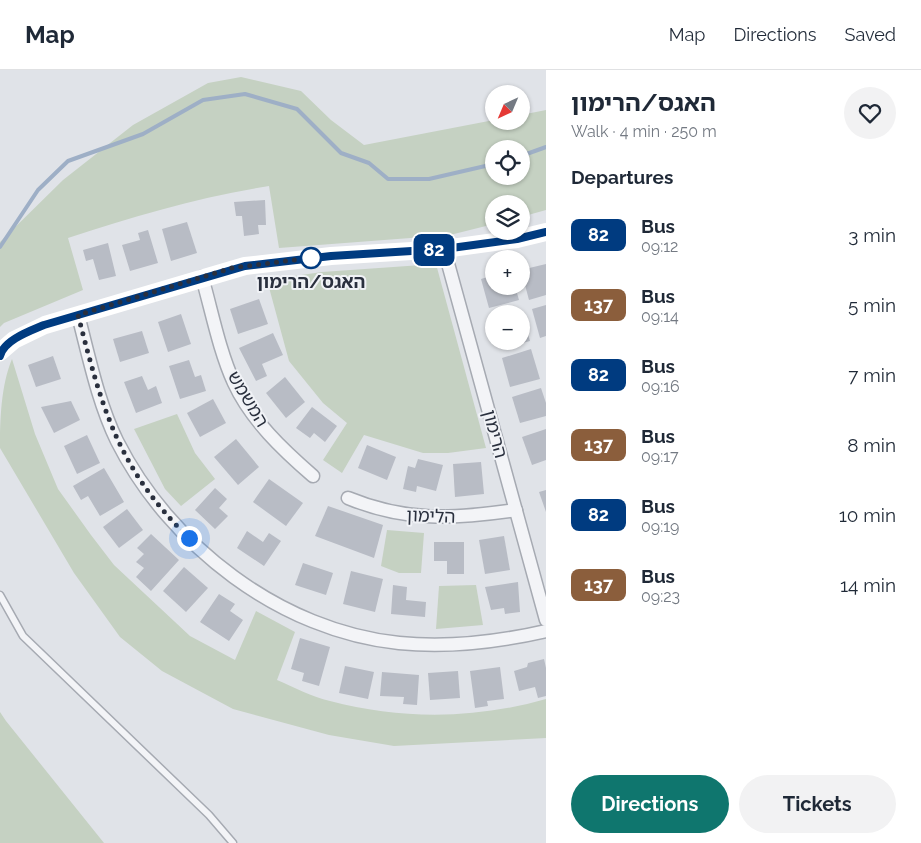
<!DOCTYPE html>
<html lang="en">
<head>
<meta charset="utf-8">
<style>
  body { margin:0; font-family:Raleway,"Noto Sans Hebrew",sans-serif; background:#f2f2f3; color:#1f2937; height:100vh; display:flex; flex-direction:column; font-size:19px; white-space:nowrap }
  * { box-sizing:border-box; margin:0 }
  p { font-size:16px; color:#747a83 }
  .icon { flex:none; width:28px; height:28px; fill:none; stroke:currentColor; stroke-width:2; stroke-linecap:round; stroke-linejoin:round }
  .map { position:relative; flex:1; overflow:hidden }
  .side { display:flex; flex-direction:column; background:#fff; width:375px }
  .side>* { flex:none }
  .badge { padding:0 10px; border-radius:8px; font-size:18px; line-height:32px }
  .needle { width:32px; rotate:224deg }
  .tools { position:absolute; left:485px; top:15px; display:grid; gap:10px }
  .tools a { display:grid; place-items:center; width:45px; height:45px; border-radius:50%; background:#fff; box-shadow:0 1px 4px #0004; font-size:25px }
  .you { position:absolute; width:25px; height:25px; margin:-12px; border:4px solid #fff; border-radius:50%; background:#1a73e8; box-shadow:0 0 0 8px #1a73e833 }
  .map>.badge { position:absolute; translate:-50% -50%; box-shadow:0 0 0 2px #fff }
  h2 { padding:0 25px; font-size:19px; line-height:45px }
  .round { display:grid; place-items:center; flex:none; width:52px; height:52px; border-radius:26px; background:#f2f2f3 }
  .summary { display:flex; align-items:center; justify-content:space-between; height:85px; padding:0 25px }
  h1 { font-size:24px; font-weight:700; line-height:38px }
  .primary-button { display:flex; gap:10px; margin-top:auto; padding:10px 25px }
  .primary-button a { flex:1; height:58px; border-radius:30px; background:#0f766e; color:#fff; font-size:20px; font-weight:700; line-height:58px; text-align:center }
  .primary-button a+a { background:#f2f2f3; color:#1f2937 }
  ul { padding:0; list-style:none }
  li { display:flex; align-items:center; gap:15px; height:70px; padding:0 25px }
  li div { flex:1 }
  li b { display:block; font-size:19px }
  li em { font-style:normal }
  li .badge { min-width:55px; font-weight:700; text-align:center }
  header { display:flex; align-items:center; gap:30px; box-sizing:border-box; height:70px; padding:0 25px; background:#fff; border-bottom:1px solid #e0e1e3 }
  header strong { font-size:24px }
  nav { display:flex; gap:28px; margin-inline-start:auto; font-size:18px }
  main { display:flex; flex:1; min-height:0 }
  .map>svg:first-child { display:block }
</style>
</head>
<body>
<header>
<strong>Map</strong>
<nav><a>Map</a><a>Directions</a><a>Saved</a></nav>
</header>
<main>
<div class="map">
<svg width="546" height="773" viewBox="0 0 546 773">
  <rect width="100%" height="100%" fill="#e0e3e8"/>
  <g fill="#c5d1c2" fill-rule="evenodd">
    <path d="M 241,7 L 301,21 L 331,50 L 364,75 L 494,50 L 521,51 L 521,45 L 546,40 L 546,140 L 521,147 L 521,134 L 494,134 L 494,154 L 450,165 L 279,178 L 269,116 C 200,127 134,146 68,168 L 83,220 L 4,253 L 0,257 L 0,172 L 63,110 L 133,55 L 208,13 ZM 494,79 L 521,79 L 521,106 L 494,106 Z"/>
    <path d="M 436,194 L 486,378 L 448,383 L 423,383 L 364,365 L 342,403 L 323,390 L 347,353 L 323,333 L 289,291 L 267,210 L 322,202 Z"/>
    <path d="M 12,289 L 35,364 L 58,419 L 91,465 L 114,495 L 190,566 L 235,590 L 256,541 L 295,562 L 277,610 C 294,617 312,627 330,631 C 402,650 476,649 546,629 L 546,668 L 394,676 L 329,665 L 233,639 L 162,601 L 120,567 L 74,503 L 0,378 C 0,350 1,315 12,289 Z"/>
    <path d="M 177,344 L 195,383 L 215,409 L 181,436 L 165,419 L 134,359 Z"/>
    <path d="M 387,460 L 424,463 L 421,503 L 399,503 L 381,496 Z"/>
    <path d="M 476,515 L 483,555 L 436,559 L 439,516 Z"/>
    <path d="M 0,642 L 6,651 L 104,773 L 0,773 Z"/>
  </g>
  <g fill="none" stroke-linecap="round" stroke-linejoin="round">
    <g stroke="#9eafc6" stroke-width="4">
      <path d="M 521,86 L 546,77"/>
      <path d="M 0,177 L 38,120 L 68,91 L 143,64 L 203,30 L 245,24 L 297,39 L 341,83 L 369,93 L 388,109 L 429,109 L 494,94"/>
    </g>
  </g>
  <g fill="#b8bcc5">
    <path d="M 265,130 L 266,155 L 258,155 L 259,164 L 244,166 L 242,146 L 236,146 L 234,132 Z"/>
    <path d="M 187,152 L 197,183 L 171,191 L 162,159 Z"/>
    <path d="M 148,160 L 158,193 L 130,201 L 122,175 L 140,170 L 138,163 Z"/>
    <path d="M 108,173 L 116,206 L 99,210 L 93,189 L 86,191 L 83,180 Z"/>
    <path d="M 546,194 L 546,225 L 529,230 L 521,200 Z"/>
    <path d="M 494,205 L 494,216 L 515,216 L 519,230 L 489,238 L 481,209 Z"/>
    <path d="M 259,229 L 268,254 L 238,264 L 230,239 Z"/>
    <path d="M 546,235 L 546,266 L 540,268 L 532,239 Z"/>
    <path d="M 522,242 L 530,271 L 500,279 L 498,271 L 521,271 L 521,244 L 517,243 Z"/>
    <path d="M 181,244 L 191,274 L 168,282 L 158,252 Z"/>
    <path d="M 142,261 L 149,283 L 120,292 L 113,269 Z"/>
    <path d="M 273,263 L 283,285 L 262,294 L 267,306 L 256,311 L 239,278 Z"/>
    <path d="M 531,279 L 540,309 L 510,317 L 502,288 Z"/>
    <path d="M 53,286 L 61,309 L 36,317 L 28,295 Z"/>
    <path d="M 189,290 L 195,307 L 201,305 L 206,321 L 180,329 L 169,296 Z"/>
    <path d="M 142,306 L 148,320 L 156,316 L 162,333 L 136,343 L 124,312 Z"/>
    <path d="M 285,307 L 305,332 L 286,348 L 266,323 Z"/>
    <path d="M 541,318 L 546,333 L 546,346 L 520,353 L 512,327 Z"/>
    <path d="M 213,329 L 226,353 L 200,367 L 187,343 Z"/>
    <path d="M 71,331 L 80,350 L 54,363 L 41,337 Z"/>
    <path d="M 312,337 L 337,356 L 325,372 L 314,363 L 310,368 L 296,358 Z"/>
    <path d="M 546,359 L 546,390 L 532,395 L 522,367 Z"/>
    <path d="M 87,365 L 100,393 L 77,404 L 64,376 Z"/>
    <path d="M 236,369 L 259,397 L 238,415 L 214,387 Z"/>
    <path d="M 367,375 L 396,387 L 387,410 L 358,398 Z"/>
    <path d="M 418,389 L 443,395 L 436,421 L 417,416 L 416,422 L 403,419 L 408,396 L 415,398 Z"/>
    <path d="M 481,392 L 484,424 L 455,427 L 453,394 Z"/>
    <path d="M 104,398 L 124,432 L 100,446 L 88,426 L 81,430 L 73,416 Z"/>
    <path d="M 269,409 L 303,433 L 286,456 L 253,432 Z"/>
    <path d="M 215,418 L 227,429 L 219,438 L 228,446 L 215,459 L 195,440 Z"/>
    <path d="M 546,420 L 546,442 L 539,422 Z"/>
    <path d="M 328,436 L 383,455 L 374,488 L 315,466 Z"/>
    <path d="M 127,439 L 143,460 L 119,478 L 103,457 Z"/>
    <path d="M 247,461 L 263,472 L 269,463 L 281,471 L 264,496 L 237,478 Z"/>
    <path d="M 151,464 L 179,490 L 151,521 L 136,507 L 144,498 L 136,492 L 144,484 L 137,478 Z"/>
    <path d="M 504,466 L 510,500 L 485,504 L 479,470 Z"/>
    <path d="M 434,472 L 464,472 L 464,504 L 447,504 L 447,491 L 434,491 Z"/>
    <path d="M 303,493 L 333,503 L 326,525 L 295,515 Z"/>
    <path d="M 184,497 L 208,518 L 186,542 L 163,521 Z"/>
    <path d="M 351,501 L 383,509 L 375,542 L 343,534 Z"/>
    <path d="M 518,512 L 520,542 L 505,544 L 504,538 L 491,540 L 485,517 Z"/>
    <path d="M 393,515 L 407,517 L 406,530 L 426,532 L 425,547 L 391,544 Z"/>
    <path d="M 219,524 L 235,534 L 230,541 L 243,550 L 229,571 L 200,552 Z"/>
    <path d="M 300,568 L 330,577 L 319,616 L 302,611 L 304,603 L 291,599 Z"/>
    <path d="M 544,589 L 546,598 L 546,626 L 538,628 L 535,617 L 519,621 L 514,601 L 527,597 L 528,593 Z"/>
    <path d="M 345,596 L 374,602 L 368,629 L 339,623 Z"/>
    <path d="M 500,597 L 504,629 L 487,631 L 488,636 L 475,638 L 470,601 Z"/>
    <path d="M 458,601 L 460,628 L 430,630 L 428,603 Z"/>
    <path d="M 382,602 L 419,605 L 417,635 L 403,634 L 404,627 L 380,626 Z"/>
  </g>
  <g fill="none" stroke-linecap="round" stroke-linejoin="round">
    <defs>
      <path id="lane" d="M 0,525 L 23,566 L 209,745 L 233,773"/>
      <g id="street">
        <path d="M 444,179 L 546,550"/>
        <path d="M 202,207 C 212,242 219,280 234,313 C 251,350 283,380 313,406"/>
        <path d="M 78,245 C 89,287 98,332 117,371 C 170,476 281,561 399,573 C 448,578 498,572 546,561"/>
        <path d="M 348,428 C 406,452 454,449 516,440"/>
      </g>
    </defs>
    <use href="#lane" stroke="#a6aab2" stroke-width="9"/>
    <use href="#street" stroke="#a6aab2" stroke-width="15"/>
    <use href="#lane" stroke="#f3f4f7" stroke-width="6"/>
    <use href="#street" stroke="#f3f4f7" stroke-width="12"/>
    <path stroke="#fff" stroke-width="18" d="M 0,282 L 14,270 L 45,255 L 245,196 L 331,186 L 444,179 L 517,169 L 546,162"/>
  </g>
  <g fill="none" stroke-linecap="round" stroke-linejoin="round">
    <defs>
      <path id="line" d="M 0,286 C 4,270 30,261 44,255 L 245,196 L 331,186 L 444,179 L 517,169 L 546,162"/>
    </defs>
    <use href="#line" stroke="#fff" stroke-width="11"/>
    <use href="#line" stroke="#003b80" stroke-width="8"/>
    <path stroke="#2a303e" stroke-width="5" stroke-dasharray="0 9" d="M 189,468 C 118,399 102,338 78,245 L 232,198 L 317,187 L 311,188"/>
  </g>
  <circle fill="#fff" stroke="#003b80" stroke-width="2.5" cx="311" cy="188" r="10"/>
  <g text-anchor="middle" stroke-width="4" stroke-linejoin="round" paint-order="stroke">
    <g font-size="18" font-weight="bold" fill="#2a303e" stroke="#f0f2f6">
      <text x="311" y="218">האגס/הרימון</text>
    </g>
    <g font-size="18" fill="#2a303e" stroke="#f0f2f6">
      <text transform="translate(248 329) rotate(59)" y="6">המשמש</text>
      <text transform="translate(495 364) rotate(75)" y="6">הרימון</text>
      <text transform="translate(431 446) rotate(2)" y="6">הלימון</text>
    </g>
  </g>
</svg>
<div class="tools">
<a><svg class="needle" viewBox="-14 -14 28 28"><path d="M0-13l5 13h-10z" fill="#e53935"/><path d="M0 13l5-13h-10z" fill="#747a83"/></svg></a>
<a><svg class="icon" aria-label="locate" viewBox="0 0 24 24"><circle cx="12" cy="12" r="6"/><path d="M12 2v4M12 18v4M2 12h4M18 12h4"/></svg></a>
<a><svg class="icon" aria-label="layers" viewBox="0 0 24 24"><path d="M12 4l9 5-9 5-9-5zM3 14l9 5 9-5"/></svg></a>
<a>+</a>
<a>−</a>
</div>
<div class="you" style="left:189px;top:468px"></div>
<b class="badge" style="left:434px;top:180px;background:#003b80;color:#fff">82</b>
</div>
<section class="side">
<div class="summary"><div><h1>האגס/הרימון</h1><p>Walk · 4 min · 250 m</p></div><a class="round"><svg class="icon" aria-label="heart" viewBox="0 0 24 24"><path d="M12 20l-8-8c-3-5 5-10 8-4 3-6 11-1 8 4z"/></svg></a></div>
<h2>Departures</h2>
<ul>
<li><span class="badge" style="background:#003b80;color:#fff">82</span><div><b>Bus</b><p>09:12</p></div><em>3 min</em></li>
<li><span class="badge" style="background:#8b5e3c;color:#fff">137</span><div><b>Bus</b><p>09:14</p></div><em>5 min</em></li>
<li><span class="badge" style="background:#003b80;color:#fff">82</span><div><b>Bus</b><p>09:16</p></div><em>7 min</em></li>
<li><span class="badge" style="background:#8b5e3c;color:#fff">137</span><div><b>Bus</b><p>09:17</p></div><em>8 min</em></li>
<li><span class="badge" style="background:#003b80;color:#fff">82</span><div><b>Bus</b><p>09:19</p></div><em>10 min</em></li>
<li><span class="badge" style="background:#8b5e3c;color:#fff">137</span><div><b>Bus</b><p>09:23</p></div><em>14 min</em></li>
</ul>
<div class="primary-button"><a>Directions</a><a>Tickets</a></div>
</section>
</main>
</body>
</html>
